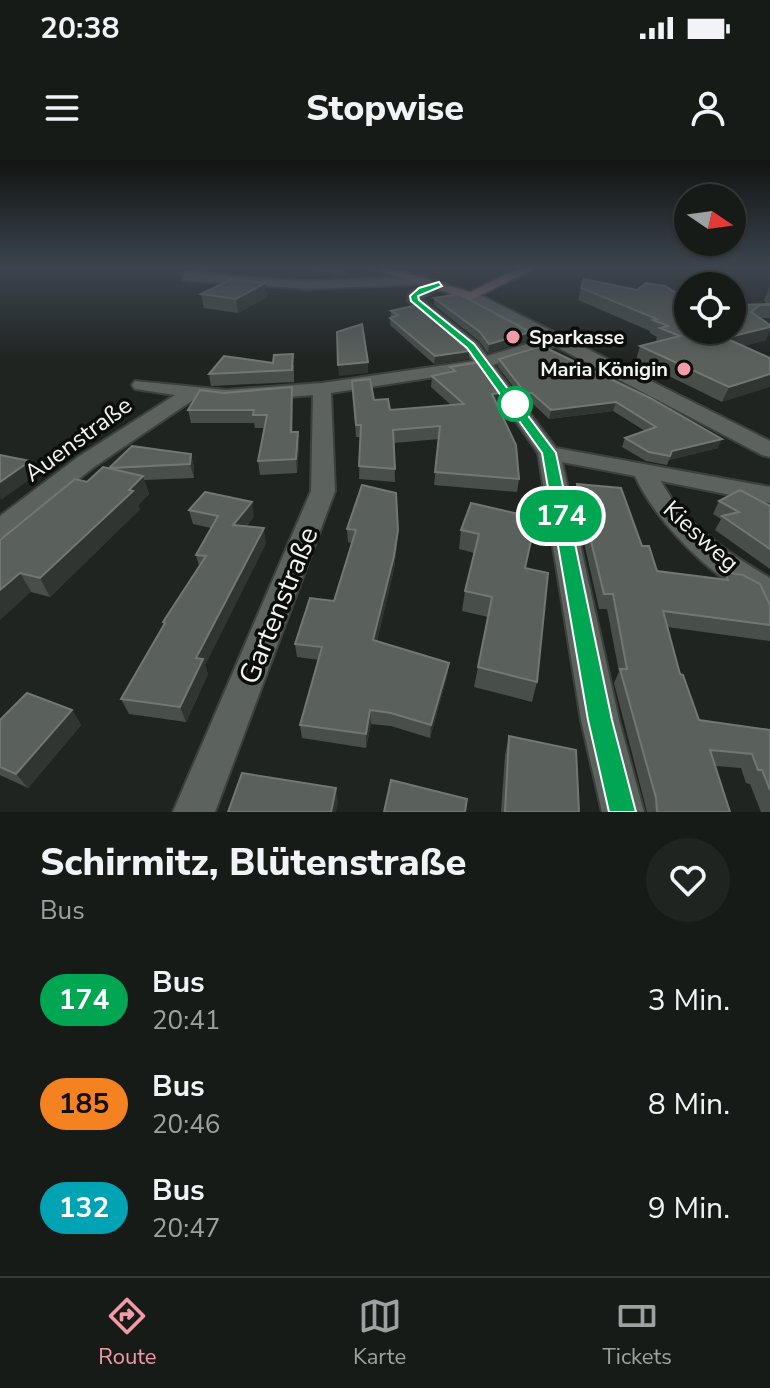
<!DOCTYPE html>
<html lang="de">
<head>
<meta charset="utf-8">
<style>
  body { margin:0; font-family:"Nunito Sans",sans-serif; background:#202421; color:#f1f3f6; height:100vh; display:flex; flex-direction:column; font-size:30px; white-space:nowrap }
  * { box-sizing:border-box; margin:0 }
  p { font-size:26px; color:#9ea1a2 }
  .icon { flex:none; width:44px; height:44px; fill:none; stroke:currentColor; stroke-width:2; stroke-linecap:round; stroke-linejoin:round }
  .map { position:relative; height:652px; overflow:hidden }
  .details { display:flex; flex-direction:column; background:#171b18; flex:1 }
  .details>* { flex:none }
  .badge { padding:0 16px; border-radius:26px; font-size:28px; line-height:52px }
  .needle { width:52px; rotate:103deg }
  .fabs { position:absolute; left:674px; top:24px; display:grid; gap:16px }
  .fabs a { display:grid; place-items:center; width:72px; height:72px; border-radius:50%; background:#171b18; box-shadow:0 2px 6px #0004,0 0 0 2px #363937; font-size:40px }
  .map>.badge { position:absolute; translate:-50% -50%; box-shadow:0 0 0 4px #fff }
  .round { display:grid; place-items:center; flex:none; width:84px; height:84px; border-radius:42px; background:#202421 }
  .summary { display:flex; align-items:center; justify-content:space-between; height:136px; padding:0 40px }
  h1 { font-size:38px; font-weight:800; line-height:60px }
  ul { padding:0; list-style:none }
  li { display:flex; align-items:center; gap:24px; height:104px; padding:0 40px }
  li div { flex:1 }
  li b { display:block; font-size:30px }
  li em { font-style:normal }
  li .badge { min-width:88px; font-weight:700; text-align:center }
  .status { display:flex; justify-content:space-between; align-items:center; height:56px; padding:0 40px; background:#171b18; direction:ltr }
  .status svg { height:22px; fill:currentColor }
  header { display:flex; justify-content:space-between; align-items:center; height:104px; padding:0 40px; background:#171b18; font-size:36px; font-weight:800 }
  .tab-bar { display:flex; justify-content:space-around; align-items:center; height:112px; border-top:2px solid #363937; background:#171b18; font-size:22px; color:#9ea1a2 }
  .tab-bar a { display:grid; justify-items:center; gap:4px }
  .tab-bar .selected { color:#f39aa7 }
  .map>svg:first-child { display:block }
</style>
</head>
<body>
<div class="status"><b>20:38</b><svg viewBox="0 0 49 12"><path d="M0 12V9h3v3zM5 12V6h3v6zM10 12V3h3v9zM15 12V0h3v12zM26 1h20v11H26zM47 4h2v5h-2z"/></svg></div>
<header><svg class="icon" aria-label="menu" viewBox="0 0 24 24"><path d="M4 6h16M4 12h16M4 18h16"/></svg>Stopwise<svg class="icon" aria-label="person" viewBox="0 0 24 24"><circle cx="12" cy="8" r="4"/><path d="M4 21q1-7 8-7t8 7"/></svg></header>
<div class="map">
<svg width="770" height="652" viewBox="0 0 770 652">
  <rect width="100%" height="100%" fill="#1f2420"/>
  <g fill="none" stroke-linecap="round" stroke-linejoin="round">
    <defs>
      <g id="street">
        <path d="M 196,108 L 211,108 L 201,114 L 308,121 L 424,116 L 430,120 L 424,124 L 308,129 L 183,120 L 183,114 Z"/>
        <path d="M 435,121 L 445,124 L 421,139 L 477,183 L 487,196 L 543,179 L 466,139 L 466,133 L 476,133 L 770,281 L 770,297 L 762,295 L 555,186 L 493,205 L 556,288 L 770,327 L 770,343 L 661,321 C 682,363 731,395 770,418 L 770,443 C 720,428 656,363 635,316 L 562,302 L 619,560 L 644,652 L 602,652 L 581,560 L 538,293 L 480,210 L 331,233 L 335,331 L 215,652 L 173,652 L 311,331 L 313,235 L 226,242 L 196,238 L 94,307 L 9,375 L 0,378 L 0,356 L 78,297 L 175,235 L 135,229 L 132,225 L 135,221 L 226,230 L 322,223 L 473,201 L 465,189 L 408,141 L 409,133 Z"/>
      </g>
      <path id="secondary" d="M 370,108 L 389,108 L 470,132 L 519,108 L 535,108 L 471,140 Z"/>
    </defs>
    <use href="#street" stroke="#3c413d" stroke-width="4"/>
    <use href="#secondary" stroke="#3c413d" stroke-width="4"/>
    <use href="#street" fill="#5c625d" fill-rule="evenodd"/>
    <use href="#secondary" fill="#8a6b6e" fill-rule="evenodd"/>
  </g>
  <g fill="#484e49">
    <path d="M 304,108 L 352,108 L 343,116 Z"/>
    <path d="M 265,123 L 267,137 L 238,153 L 204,148 L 201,134 Z"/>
    <path d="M 770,126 L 770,158 L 759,158 L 766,180 L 743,186 L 770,198 L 722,242 L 636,200 L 640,186 L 657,182 L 656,181 L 657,177 L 650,173 L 650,171 L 578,140 L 581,128 L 688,170 L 732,145 L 767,144 L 764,140 Z"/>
    <path d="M 434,138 L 530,172 L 528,180 L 488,193 L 479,181 L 434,145 Z"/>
    <path d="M 391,151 L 469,191 L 468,199 L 434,204 L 390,165 Z"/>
    <path d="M 542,186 L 718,288 L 669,300 L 667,305 L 646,301 L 622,287 L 625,278 L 645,271 L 613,251 L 549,259 L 531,242 L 525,242 L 498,207 L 499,199 Z"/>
    <path d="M 273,203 L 294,205 L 294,222 L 211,226 L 209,214 Z"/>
    <path d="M 450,207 L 501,245 L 497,245 L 519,319 L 517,332 L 434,325 L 439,279 L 394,283 L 395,322 L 359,319 L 360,277 L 356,277 L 352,221 L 374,240 L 390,250 L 451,245 L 431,227 L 432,216 L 450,212 Z"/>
    <path d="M 292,227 L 293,240 L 293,272 L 299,285 L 297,313 L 260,315 L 258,301 L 264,268 L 255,268 L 254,263 L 191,263 L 188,250 L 224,233 Z"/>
    <path d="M 191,294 L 194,308 L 194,318 L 144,320 L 149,334 L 138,345 L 140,349 L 50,437 L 31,432 L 0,380 L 87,322 L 109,309 L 109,308 Z"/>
    <path d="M 577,324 L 642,386 L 657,411 L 721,419 L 725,412 L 770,445 L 770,481 L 667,467 L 680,514 L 699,560 L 770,570 L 770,652 L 761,652 L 750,624 L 746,623 L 741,608 L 715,606 L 730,652 L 647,652 L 614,523 L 619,512 L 607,449 L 599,449 L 574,338 Z"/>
    <path d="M 719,341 L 770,346 L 770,409 L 715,370 L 721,359 L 713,354 Z"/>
    <path d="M 471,343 L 525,408 L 537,522 L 532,542 L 474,527 L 488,457 L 462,451 L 465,431 L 474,393 L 459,389 L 461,370 Z"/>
    <path d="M 189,350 L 254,356 L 246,367 L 266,383 L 205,505 L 208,514 L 186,562 L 129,554 L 121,539 L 164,465 L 163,462 L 199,406 L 196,395 L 211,368 L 193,364 Z"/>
    <path d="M 347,369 L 398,370 L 397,384 L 394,409 L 377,481 L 449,503 L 447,516 L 430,578 L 391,566 L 371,564 L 366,588 L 302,578 L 300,565 L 319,500 L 297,497 L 295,484 L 334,441 L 352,383 L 348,382 Z"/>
    <path d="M 72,550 L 81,565 L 28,628 L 0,615 L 0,560 Z"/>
    <path d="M 509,576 L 579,652 L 501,652 L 505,595 Z"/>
  </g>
  <g fill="#303531">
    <path d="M 344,108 L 352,108 L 343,116 L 343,109 Z"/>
    <path d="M 265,123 L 267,137 L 238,153 L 236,139 Z"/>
    <path d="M 770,167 L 770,170 L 766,180 L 720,192 L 725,178 Z"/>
    <path d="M 530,172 L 528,180 L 488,193 L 489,184 Z"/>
    <path d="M 469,191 L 468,199 L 434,204 L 435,196 Z"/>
    <path d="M 368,202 L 368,213 L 339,216 L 338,205 Z"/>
    <path d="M 770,214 L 770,227 L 722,242 L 729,227 Z"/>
    <path d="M 292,227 L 293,240 L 293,285 L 291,272 Z"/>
    <path d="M 502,233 L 501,245 L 491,246 L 492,234 Z"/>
    <path d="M 532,233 L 531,242 L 525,242 L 526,234 Z"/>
    <path d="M 616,242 L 613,251 L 549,259 L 551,250 Z"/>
    <path d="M 298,272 L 299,285 L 297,313 L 296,299 Z"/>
    <path d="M 722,279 L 718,288 L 669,300 L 672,291 Z"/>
    <path d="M 191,294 L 194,308 L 194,318 L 190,304 Z"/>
    <path d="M 30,301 L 36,315 L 1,340 L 0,337 L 0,322 Z"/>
    <path d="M 143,316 L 149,334 L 138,345 L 140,349 L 50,437 L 40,418 Z"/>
    <path d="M 252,342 L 254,356 L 236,380 L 233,365 Z"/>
    <path d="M 264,368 L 266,383 L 205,505 L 208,514 L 186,562 L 180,547 L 196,498 Z"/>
    <path d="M 398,370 L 397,384 L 394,409 L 374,494 L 373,480 Z"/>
    <path d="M 20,413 L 31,432 L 0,460 L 0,430 Z"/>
    <path d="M 449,503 L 447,516 L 430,578 L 431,565 Z"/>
    <path d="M 72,550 L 81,565 L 28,628 L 16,614 Z"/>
    <path d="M 370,550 L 371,564 L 366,588 L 366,574 Z"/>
    <path d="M 336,628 L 338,642 L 336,652 L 331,652 Z"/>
  </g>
  <g fill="#5a605b" stroke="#727773" stroke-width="2">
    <path d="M 232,119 L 265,123 L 236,139 L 201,134 Z"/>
    <path d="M 584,119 L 637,130 L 646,123 L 665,126 L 688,140 L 688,170 L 732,170 L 732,145 L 770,144 L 770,145 L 760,145 L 751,152 L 770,165 L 770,167 L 725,178 L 770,198 L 770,214 L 729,227 L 640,186 L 680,176 L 660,168 L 668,166 L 653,160 L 657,159 L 581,128 Z"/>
    <path d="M 459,134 L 530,172 L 489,184 L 480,172 L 434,138 Z"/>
    <path d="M 417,145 L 469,191 L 435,196 L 390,158 L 398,155 L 391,151 Z"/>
    <path d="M 362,164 L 368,202 L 338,205 L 337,172 Z"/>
    <path d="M 542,186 L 650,238 L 722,279 L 672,291 L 670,296 L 649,292 L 625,278 L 656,267 L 616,242 L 551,250 L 532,233 L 526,234 L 499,199 Z"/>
    <path d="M 293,194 L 292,210 L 209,214 L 224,196 L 273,203 L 274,195 Z"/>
    <path d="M 480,202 L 502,233 L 492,234 L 516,285 L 519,319 L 435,312 L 440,266 L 393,270 L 395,309 L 359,306 L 361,265 L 356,265 L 352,221 L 370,219 L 374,240 L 388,239 L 390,250 L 464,244 L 432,216 L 455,211 L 450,207 Z"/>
    <path d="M 292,227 L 291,272 L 298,272 L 296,299 L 258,301 L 267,255 L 253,255 L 254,250 L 188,250 L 200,230 L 224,233 Z"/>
    <path d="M 132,286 L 191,294 L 190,304 L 109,308 Z"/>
    <path d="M 0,295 L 30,301 L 0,322 Z"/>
    <path d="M 103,307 L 143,316 L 129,330 L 133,331 L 40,418 L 20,413 L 0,430 L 0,380 L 75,319 L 87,322 Z"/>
    <path d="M 577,324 L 621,328 L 642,386 L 649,386 L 657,411 L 728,420 L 725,412 L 743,415 L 760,424 L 770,445 L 770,465 L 663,451 L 680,514 L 683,515 L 699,560 L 770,570 L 770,630 L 762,610 L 758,610 L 752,594 L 710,590 L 730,652 L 657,652 L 656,638 L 620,509 L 627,509 L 613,434 L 604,434 Z"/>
    <path d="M 362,325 L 396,333 L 398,370 L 394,396 L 373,480 L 449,503 L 431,565 L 391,553 L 370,550 L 366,574 L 300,565 L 322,487 L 295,484 L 310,438 L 334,441 L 356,370 L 347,369 Z"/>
    <path d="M 740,330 L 770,346 L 770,389 L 722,356 L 739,352 L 719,341 Z"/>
    <path d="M 205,332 L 252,342 L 233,365 L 264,368 L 196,498 L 203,499 L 180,547 L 121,539 L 165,463 L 163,462 L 206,396 L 196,395 L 218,356 L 189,350 Z"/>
    <path d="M 471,343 L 536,358 L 525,408 L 548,413 L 537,522 L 478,507 L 492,437 L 465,431 L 479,374 L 461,370 Z"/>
    <path d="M 27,533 L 72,550 L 16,614 L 0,607 L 0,560 Z"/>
    <path d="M 509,576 L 576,590 L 579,652 L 505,652 Z"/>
    <path d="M 242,613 L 336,628 L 331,652 L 228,652 Z"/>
    <path d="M 391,620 L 467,639 L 465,652 L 384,652 Z"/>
  </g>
  <linearGradient id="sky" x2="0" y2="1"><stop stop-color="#111412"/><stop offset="0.54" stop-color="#3c454e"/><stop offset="1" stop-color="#3c454e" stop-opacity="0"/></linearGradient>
  <rect width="770" height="200" fill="url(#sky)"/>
  <path fill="#00a651" stroke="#fff" stroke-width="2" d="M 439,122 L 442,126 L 418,136 L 419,140 L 474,184 L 556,293 L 612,560 L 636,652 L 609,652 L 588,560 L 542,293 L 467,188 L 411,141 L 410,136 L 419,128 Z"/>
  <g fill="#f39aa7" stroke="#0b0d0b" stroke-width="3">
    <circle cx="513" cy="177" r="8"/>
    <circle cx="684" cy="209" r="8"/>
  </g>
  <circle fill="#fff" stroke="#00a651" stroke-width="4" cx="515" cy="244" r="16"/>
  <g text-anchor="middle" stroke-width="7" stroke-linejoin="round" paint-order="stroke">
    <g font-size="20" font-weight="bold" fill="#f2f5f3" stroke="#0b0d0b" text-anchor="start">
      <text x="529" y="184">Sparkasse</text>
      <text x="668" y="216" text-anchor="end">Maria Königin</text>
    </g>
    <g font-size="24" fill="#f2f5f3" stroke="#0b0d0b">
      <text transform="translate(78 279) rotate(-36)" y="8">Auenstraße</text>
      <text transform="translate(701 376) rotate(42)" y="8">Kiesweg</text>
    </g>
    <g font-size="28" fill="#f2f5f3" stroke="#0b0d0b">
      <text transform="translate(278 445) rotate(-68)" y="10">Gartenstraße</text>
    </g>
  </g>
</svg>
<div class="fabs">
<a><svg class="needle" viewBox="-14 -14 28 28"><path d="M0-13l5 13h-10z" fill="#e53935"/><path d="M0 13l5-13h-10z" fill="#9ea1a2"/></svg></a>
<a><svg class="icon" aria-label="locate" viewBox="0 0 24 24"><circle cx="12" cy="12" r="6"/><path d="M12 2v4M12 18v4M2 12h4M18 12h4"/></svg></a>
</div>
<b class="badge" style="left:561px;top:356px;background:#00a651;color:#fff">174</b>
</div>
<section class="details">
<div class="summary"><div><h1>Schirmitz, Blütenstraße</h1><p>Bus</p></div><a class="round"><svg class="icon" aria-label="heart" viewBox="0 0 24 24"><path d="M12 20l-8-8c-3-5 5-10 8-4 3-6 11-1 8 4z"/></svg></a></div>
<ul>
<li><span class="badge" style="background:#00a651;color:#fff">174</span><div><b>Bus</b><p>20:41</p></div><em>3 Min.</em></li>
<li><span class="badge" style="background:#f58220;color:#111">185</span><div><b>Bus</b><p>20:46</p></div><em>8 Min.</em></li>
<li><span class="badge" style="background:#00a3b4;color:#fff">132</span><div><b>Bus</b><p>20:47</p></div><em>9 Min.</em></li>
</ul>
</section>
<nav class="tab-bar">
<a class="selected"><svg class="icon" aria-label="directions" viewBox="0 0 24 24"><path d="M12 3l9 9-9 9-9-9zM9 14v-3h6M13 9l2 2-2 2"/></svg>Route</a>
<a><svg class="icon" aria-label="map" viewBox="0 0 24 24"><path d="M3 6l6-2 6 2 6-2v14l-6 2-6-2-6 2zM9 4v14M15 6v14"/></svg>Karte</a>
<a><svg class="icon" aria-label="tickets" viewBox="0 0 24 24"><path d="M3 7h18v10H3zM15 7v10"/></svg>Tickets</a>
</nav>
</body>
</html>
